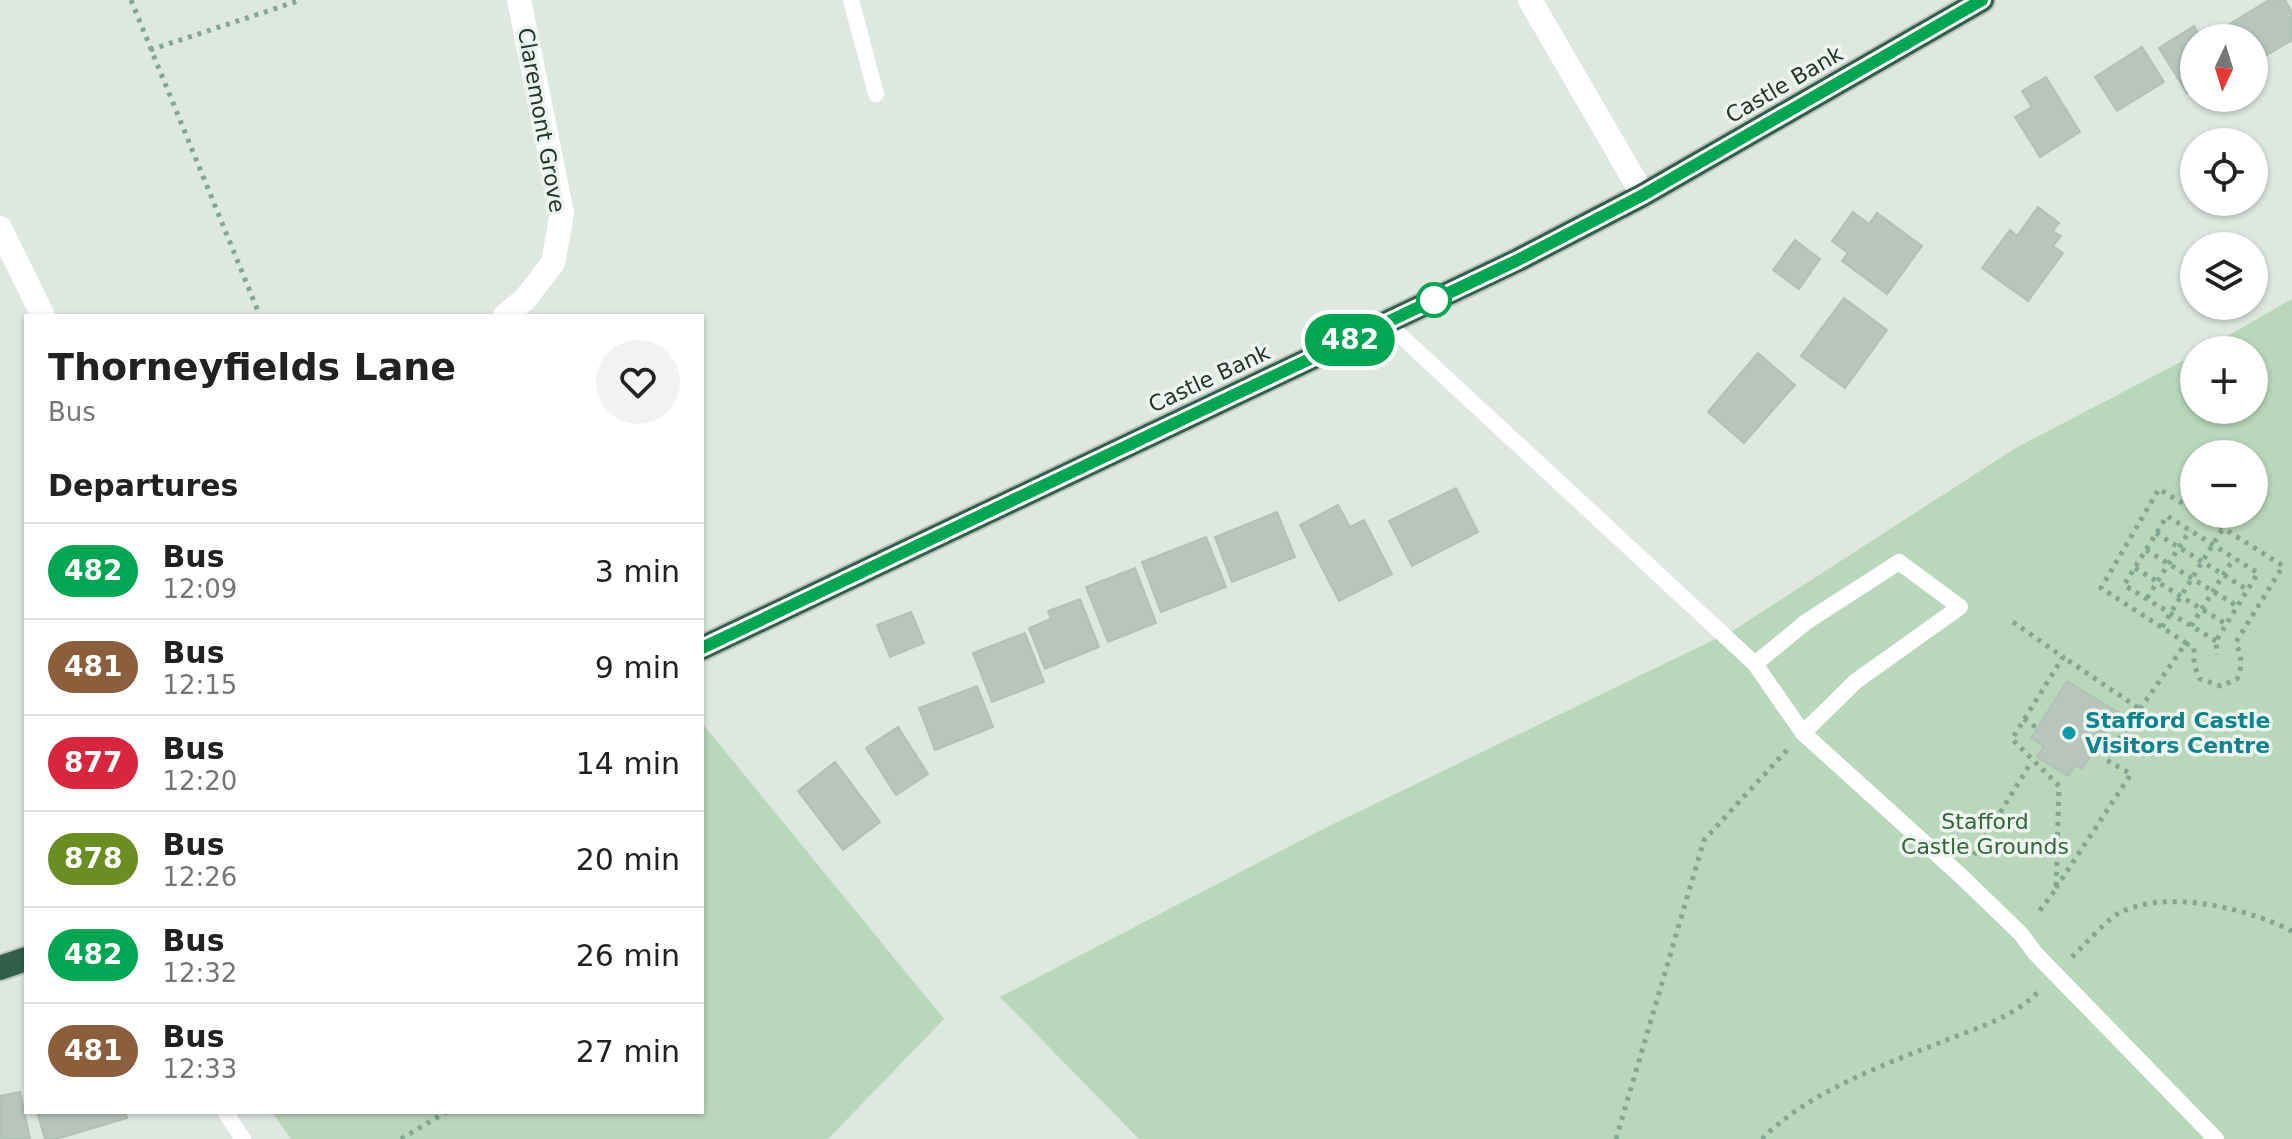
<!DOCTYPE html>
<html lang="en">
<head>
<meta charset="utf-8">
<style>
  body { margin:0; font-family:"DejaVu Sans",sans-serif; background:#f2f2f2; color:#222; height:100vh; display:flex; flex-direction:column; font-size:30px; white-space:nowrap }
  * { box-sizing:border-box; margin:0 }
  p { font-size:26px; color:#767676 }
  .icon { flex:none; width:44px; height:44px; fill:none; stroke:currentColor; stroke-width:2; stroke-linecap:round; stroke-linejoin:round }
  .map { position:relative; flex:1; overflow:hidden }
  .details { position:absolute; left:24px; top:314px; width:680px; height:800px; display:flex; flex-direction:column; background:#fff; border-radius:0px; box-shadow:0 2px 6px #0004 }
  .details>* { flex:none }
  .badge { padding:0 16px; border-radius:26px; font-size:28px; line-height:52px }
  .needle { width:52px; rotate:184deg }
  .buttons { position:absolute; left:2180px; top:24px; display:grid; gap:16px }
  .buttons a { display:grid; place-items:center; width:88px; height:88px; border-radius:50%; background:#fff; box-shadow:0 2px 6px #0004; font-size:40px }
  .map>.badge { position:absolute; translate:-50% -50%; box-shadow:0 0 0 4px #fff }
  h2 { padding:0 24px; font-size:30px; line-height:72px }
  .round { display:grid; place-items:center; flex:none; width:84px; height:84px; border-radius:42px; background:#f2f2f2 }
  .overview { display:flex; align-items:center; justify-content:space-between; height:136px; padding:0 24px }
  h1 { font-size:38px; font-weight:600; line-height:60px }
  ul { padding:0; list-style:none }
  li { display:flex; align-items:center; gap:24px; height:96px; padding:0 24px; border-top:2px solid #e0e0e0 }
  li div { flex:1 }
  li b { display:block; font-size:30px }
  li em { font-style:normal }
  li .badge { min-width:88px; font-weight:700; text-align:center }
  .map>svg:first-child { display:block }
</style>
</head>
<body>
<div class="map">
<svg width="2292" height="1139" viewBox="0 0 2292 1139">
  <rect width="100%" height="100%" fill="#dee8e1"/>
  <g fill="#b9d7ba" fill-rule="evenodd">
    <path d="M 2292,299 L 2292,1139 L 1139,1139 L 1000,997 L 1323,829 L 1734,630 L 2014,449 L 2194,355 L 2194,410 L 2254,410 L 2254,350 L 2203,350 ZM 2194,454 L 2254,454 L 2254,514 L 2194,514 Z"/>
    <path d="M 702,723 L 944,1019 L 828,1139 L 291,1139 L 272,1112 L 702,1112 Z"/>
  </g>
  <g fill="#b7c5bd" stroke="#b2c1b7" stroke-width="2">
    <path d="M 2269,0 L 2285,0 L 2292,12 L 2292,40 L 2254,63 L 2254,38 L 2236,38 L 2228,25 Z"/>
    <path d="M 2194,26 L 2201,38 L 2212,31 L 2216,38 L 2194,38 L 2194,88 L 2187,93 L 2159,48 Z"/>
    <path d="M 2142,47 L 2164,82 L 2117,111 L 2095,77 Z"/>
    <path d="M 2046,77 L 2080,132 L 2040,157 L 2015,117 L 2032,107 L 2022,91 Z"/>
    <path d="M 2038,207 L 2059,223 L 2053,231 L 2061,236 L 2053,246 L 2063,253 L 2028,301 L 1982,268 L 2010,230 L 2017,236 Z"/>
    <path d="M 1853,212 L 1869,224 L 1877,213 L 1922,246 L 1887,294 L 1842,261 L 1848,253 L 1832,241 Z"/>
    <path d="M 1795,240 L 1820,259 L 1799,289 L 1773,270 Z"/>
    <path d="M 1844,298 L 1887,330 L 1845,388 L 1801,356 Z"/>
    <path d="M 1758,353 L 1795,385 L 1744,443 L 1708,412 Z"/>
    <path d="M 1456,488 L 1478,532 L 1412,566 L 1389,521 Z"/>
    <path d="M 1338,505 L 1350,527 L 1364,520 L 1392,574 L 1339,601 L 1300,525 Z"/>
    <path d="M 1277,512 L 1295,557 L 1232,582 L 1215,537 Z"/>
    <path d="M 1206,537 L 1226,587 L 1161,612 L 1142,562 Z"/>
    <path d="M 1135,568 L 1156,623 L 1108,642 L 1086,587 Z"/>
    <path d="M 1080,599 L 1099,647 L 1045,669 L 1029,628 L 1051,619 L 1048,611 Z"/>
    <path d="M 911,612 L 924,643 L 890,657 L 877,625 Z"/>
    <path d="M 1025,633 L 1044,682 L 992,702 L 973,653 Z"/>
    <path d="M 2067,681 L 2118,712 L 2082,769 L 2075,765 L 2068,776 L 2037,757 L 2044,746 L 2031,738 Z"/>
    <path d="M 977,686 L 993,727 L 935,750 L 919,708 Z"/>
    <path d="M 898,727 L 928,774 L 896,795 L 866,748 Z"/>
    <path d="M 835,762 L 880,822 L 843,850 L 798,791 Z"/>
    <path d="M 20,1092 L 30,1139 L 0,1139 L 0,1096 Z"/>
    <path d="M 37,1112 L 125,1112 L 127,1118 L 56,1139 L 45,1139 Z"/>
  </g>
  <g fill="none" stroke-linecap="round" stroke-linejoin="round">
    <defs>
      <g id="highway">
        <path d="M 702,648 L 1518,260 L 1643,195 L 1982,0"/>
        <path d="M 0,968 L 26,959"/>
      </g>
    </defs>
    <use href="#highway" stroke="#bcc3bf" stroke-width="28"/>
    <g stroke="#82a893" stroke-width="5" stroke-dasharray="4 6" stroke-linecap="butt">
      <path d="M 131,0 L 260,316"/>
      <path d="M 150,50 L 301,0"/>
      <path d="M 2156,533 L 2248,590"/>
      <path d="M 2146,550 L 2237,606"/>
      <path d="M 2135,568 L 2226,624"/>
      <path d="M 2147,598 L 2190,530"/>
      <path d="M 2013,622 L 2063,657 L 2012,739 L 2059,786 L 2056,889 L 2037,914"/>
      <path d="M 2191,626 L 2234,558"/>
      <path d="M 2162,627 L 2223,528"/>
      <path d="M 2216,641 L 2124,585 L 2167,516 L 2258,573 L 2216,641 L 2217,655"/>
      <path d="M 2186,643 L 2194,648 L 2194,665 L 2200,679 L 2221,686 L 2237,679 C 2243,665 2241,656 2236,642 L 2283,566 L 2201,514"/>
      <path d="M 2140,709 L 2186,643 L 2101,588 L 2159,489 L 2194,510"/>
      <path d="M 2024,719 L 2037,728"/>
      <path d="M 1974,855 L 2032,761"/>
      <path d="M 2056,888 L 2131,774 L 2105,759 L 2140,709 L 2063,657"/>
      <path d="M 2072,957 C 2085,945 2108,917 2123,911 C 2171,890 2246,908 2292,931"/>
      <path d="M 401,1139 L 446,1112"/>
      <path d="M 1616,1139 L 1704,840 L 1787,750"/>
      <path d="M 1762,1139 C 1808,1092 1883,1065 1944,1041 C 1977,1028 2015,1017 2040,990"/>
    </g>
    <g stroke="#fff" stroke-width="16">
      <path d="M 851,0 L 876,94"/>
      <path d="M 1387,323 L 1755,664 L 1803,733 L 1856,681 L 1960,607 L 1899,562 L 1806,622 L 1755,664"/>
      <path d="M 1803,733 L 1961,876 L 2021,934 L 2035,953 L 2216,1139"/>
      <path d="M 225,1112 L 243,1139"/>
    </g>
    <g stroke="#fff" stroke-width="24">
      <path d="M 1530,0 L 1643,195"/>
      <path d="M 0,228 L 43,316"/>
      <path d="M 505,316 L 525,299 L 553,263 L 562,213 L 519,0"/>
    </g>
    <use href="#highway" stroke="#315f4a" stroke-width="24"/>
  </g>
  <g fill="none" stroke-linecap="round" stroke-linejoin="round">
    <defs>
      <path id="line" d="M 702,648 L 1518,260 L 1643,195 L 1982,0"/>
    </defs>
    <use href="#line" stroke="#fff" stroke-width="18"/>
    <use href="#line" stroke="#00a651" stroke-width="12"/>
  </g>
  <circle fill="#fff" stroke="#00a651" stroke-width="4" cx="1434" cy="300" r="16"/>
  <circle fill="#0f9aa8" stroke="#eef5f0" stroke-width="3" cx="2069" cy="733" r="8"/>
  <g text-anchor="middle" stroke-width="7" stroke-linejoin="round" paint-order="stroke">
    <g font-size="22" fill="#21362b" stroke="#eef5f0">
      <text transform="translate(1784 84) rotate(-30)" y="8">Castle Bank</text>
      <text transform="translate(542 120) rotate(80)" y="8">Claremont Grove</text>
      <text transform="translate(1209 378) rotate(-25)" y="8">Castle Bank</text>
    </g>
    <g font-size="22" font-weight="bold" fill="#0d838f" stroke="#eef5f0" text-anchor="start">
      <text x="2085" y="728">Stafford Castle<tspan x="2085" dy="25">Visitors Centre</tspan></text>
    </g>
    <g font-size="22" fill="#306838" stroke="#eef5f0">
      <text x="1985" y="829">Stafford<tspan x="1985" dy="25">Castle Grounds</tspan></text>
    </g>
  </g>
</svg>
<div class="buttons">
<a><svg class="needle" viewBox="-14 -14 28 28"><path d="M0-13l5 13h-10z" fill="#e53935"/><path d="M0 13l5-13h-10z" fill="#767676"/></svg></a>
<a><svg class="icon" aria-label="locate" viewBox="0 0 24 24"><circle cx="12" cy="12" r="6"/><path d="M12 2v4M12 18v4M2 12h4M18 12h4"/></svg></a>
<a><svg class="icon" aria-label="layers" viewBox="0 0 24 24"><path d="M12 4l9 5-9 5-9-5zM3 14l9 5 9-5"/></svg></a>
<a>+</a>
<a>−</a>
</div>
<b class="badge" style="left:1350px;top:340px;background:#00a651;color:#fff">482</b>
<section class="details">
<div class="overview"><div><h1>Thorneyfields Lane</h1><p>Bus</p></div><a class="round"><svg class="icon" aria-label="heart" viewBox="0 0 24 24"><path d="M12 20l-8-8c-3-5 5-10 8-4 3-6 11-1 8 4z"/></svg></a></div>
<h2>Departures</h2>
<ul>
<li><span class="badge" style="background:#00a651;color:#fff">482</span><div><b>Bus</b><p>12:09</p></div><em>3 min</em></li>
<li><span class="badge" style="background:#8b5e3c;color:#fff">481</span><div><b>Bus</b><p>12:15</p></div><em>9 min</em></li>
<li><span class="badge" style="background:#d7263d;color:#fff">877</span><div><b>Bus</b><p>12:20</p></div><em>14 min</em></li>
<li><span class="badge" style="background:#6b8e23;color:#fff">878</span><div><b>Bus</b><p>12:26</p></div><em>20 min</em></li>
<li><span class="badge" style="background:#00a651;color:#fff">482</span><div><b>Bus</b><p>12:32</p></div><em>26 min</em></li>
<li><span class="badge" style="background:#8b5e3c;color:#fff">481</span><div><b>Bus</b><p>12:33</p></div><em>27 min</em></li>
</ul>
</section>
</div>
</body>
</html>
